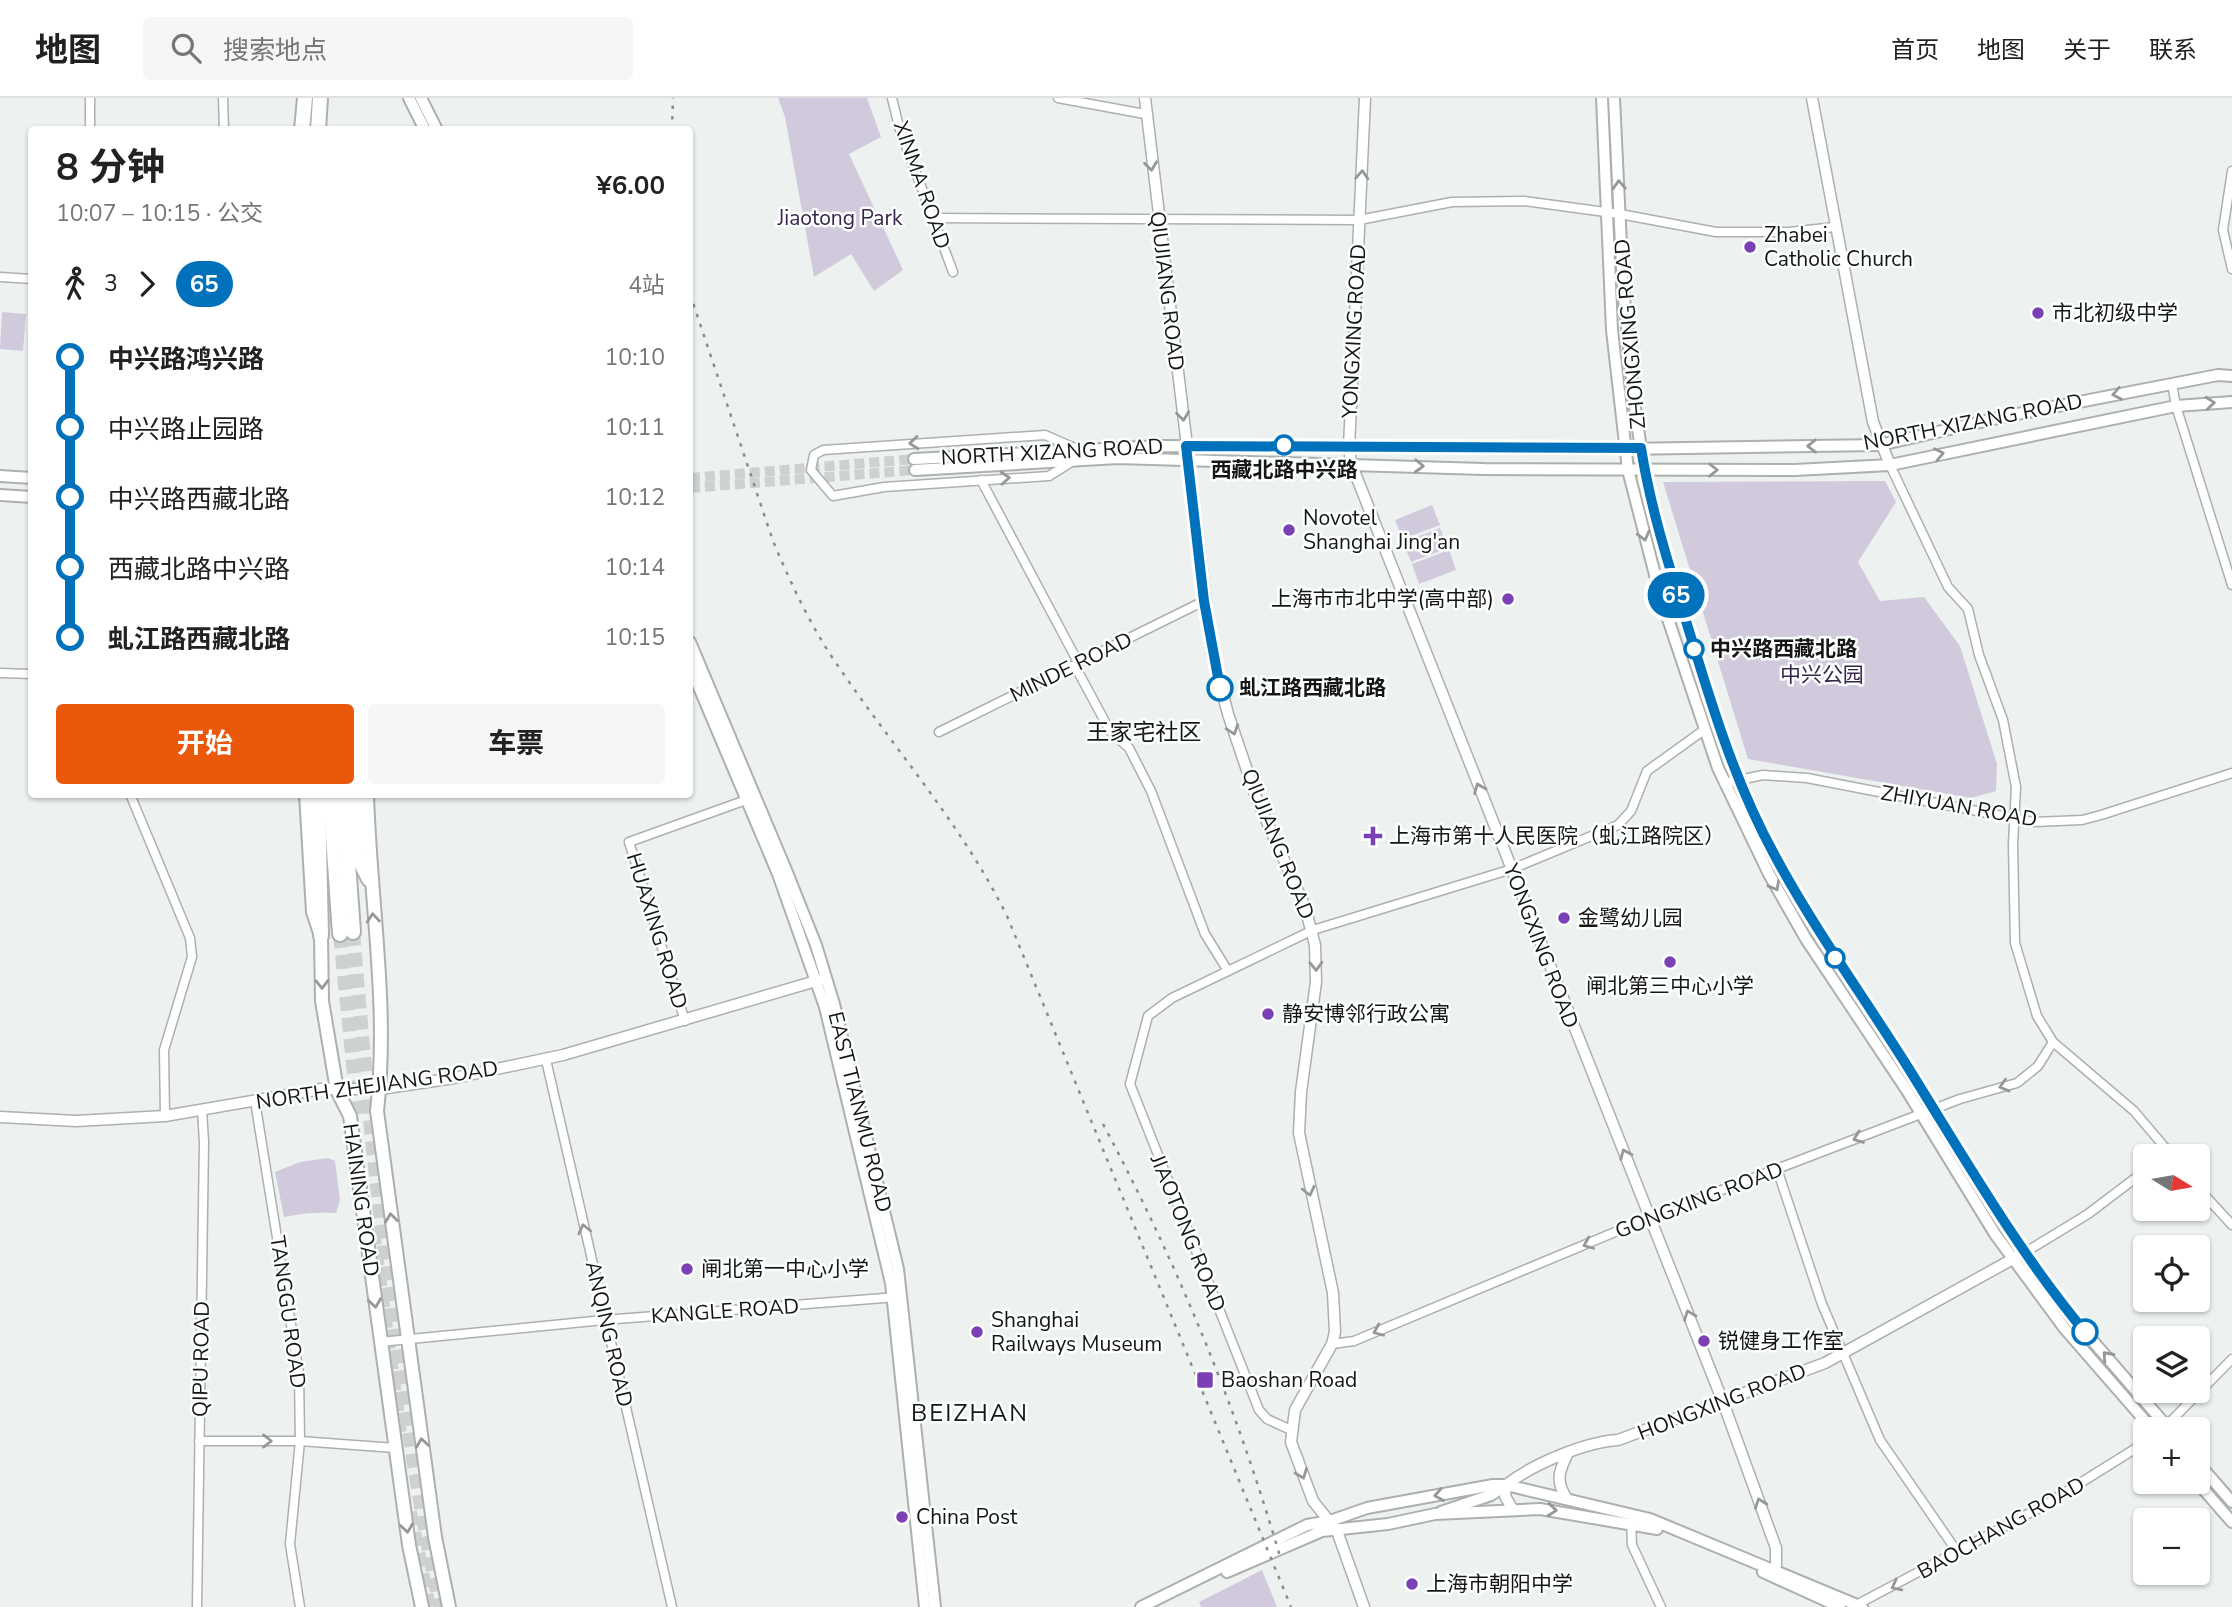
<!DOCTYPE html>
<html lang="zh">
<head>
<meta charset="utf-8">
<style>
  body { margin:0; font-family:"Nunito Sans","Noto Sans SC",sans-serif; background:#f6f6f6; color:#222; height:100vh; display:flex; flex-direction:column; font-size:26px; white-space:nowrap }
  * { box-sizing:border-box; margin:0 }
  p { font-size:23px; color:#767676 }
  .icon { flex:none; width:38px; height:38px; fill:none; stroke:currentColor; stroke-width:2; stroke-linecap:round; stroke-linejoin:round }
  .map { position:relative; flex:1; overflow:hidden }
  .side { position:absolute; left:28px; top:28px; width:665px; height:672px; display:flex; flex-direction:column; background:#fff; border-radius:7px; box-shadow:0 2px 5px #0004 }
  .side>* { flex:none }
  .badge { padding:0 14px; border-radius:23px; font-size:24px; line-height:46px }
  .needle { width:46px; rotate:101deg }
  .controls { position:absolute; left:2133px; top:1046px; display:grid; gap:14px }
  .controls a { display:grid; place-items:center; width:77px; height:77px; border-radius:7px; background:#fff; box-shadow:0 2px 5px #0004; font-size:35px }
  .map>.badge { position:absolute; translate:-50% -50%; box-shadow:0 0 0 4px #fff }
  .legs { display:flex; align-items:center; gap:10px; height:77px; padding:0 28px; font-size:23px }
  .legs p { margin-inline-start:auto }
  .summary { display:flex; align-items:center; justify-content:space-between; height:119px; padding:0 28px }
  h1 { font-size:38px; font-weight:700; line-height:52px }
  .primary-button { display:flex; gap:14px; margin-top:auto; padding:14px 28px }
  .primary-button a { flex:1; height:80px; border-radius:7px; background:#ea580c; color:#fff; font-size:28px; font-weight:700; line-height:80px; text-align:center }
  .primary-button a+a { background:#f6f6f6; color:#222 }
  ul { padding:0 28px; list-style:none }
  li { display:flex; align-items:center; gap:24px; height:70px; font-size:26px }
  li i { display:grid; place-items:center; width:10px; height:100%; margin:0 9px; background:currentColor }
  li i::after { content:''; width:18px; height:18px; margin:-9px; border:5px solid; border-radius:50%; background:#fff }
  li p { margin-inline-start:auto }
  li:first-child i { background:linear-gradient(#0000 50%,currentColor 0) }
  li:last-child i { background:linear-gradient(currentColor 50%,#0000 0) }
  header { display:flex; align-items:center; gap:42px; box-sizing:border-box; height:98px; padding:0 35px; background:#fff; border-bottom:2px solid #e0e0e0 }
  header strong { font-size:33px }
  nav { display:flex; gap:38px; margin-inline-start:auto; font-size:24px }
  .search { width:490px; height:63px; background:#f6f6f6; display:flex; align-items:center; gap:18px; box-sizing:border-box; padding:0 24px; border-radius:7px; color:#767676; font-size:26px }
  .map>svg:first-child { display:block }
</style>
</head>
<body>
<header>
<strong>地图</strong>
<div class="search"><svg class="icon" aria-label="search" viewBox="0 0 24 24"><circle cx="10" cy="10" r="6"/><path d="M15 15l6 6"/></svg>搜索地点</div>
<nav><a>首页</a><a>地图</a><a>关于</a><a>联系</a></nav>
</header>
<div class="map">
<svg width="2232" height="1509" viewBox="0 0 2232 1509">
  <rect width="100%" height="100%" fill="#edf2f0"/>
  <g fill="#d1cadc">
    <path d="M 778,0 L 867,0 L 881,39 L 849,56 L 903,172 L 874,193 L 851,156 L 814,179 L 785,19 Z"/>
    <path d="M 2,214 L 26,216 L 23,253 L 0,251 Z"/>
    <path d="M 1885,383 L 1896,404 L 1858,464 L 1880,503 L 1924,499 L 1960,548 L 1997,666 L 1996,693 L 1971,700 L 1748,661 L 1663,384 Z"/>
    <path d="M 1432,407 L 1440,427 L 1403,441 L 1395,422 Z"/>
    <path d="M 1440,430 L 1448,450 L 1411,464 L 1403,444 Z"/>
    <path d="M 1449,452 L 1456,472 L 1419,486 L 1412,466 Z"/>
    <path d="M 328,1060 L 335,1063 L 340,1102 L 336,1115 C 318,1114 301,1115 284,1119 L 275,1074 L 300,1064 Z"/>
    <path d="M 1262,1472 L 1277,1509 L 1201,1509 L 1199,1504 Z"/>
  </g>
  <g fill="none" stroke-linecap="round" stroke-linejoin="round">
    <g stroke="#cdd1cf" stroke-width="10" stroke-dasharray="10 5" stroke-linecap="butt">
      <path d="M 690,380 L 914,361"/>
      <path d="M 690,390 L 915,372"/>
    </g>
    <g stroke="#cdd1cf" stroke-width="14" stroke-dasharray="14 7" stroke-linecap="butt">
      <path d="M 353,834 C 372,1060 395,1287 440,1509"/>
      <path d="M 340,836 L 358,1016"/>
      <path d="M 373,1133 L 400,1335"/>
      <path d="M 410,1414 L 429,1509"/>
    </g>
    <defs>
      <g id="minor">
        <path d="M 90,0 L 90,32"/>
        <path d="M 223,0 L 224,32"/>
        <path d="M 892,0 L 899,29 L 953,174"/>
        <path d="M 1058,0 L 1145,16"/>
        <path d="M 2232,73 L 2223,132 L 2232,171"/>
        <path d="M 933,120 L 1359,122 L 1452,104 L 1524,103 L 1620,116 L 1716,134 L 1789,134 L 1835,129"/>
        <path d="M 0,179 L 32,181"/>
        <path d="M 2172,286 L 2176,308 L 2232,487"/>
        <path d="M 1073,363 L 1049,378 L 884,389 L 833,398 L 811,372 L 814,357 L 823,352 L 1045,337 L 1077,351"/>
        <path d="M 1890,367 L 1948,489 L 1968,511 L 1979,557 L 2003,622 L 2016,689 L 2013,746 L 2015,845 L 2037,918 L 2053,944 L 2134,1013 L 2173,1059"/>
        <path d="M 981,382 L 1079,566"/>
        <path d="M 1075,568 L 1110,633 L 1129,650 L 1151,693 L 1205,836 L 1228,873"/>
        <path d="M 0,575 L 32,576"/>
        <path d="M 939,634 L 1204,503"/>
        <path d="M 1724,685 L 1763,677 L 1807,680 L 2034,724 L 2082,722 L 2101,717 L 2232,675"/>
        <path d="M 130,696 L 190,840 L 192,859 L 164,952 L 165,1018"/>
        <path d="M 685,923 L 629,744 L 746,702"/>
        <path d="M 546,962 L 672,1509"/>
        <path d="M 255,1003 L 299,1276 L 300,1343 L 290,1446 L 300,1509"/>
        <path d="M 1777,1071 L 1822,1206 L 1880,1342 L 1958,1455"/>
        <path d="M 2198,1090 L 2232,1127"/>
        <path d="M 2024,1155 L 2088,1116 L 2146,1072"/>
        <path d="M 380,1244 L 604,1222 L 897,1199"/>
        <path d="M 1332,1246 L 1354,1243 L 1651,1119 L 1960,1001 L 2017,985 L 2038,968 L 2053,944"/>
        <path d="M 1291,1332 L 1267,1321 L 1259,1312 L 1130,986 L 1148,918 L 1172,900 L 1313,832 L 1512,771 L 1618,727 L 1631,713 L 1647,673 L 1704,632"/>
        <path d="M 2162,1332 L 2232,1261"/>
        <path d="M 199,1343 L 300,1343 L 395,1350"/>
        <path d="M 1631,1421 L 1632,1447 L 1661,1509"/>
        <path d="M 1856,1507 L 2045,1407 L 2146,1344"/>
        <path d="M 197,1509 L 204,1044 L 202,1012"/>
      </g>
      <g id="tertiary">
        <path d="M 1145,0 L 1212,555 L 1228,616 L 1256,699 L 1305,809 L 1315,847 L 1316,884 L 1301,994 L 1299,1035 L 1333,1195 L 1335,1234 L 1332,1246 L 1295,1312 L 1291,1344 L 1313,1403 L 1337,1433 L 1364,1509"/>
        <path d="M 1365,0 L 1349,349 L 1351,365 L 1723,1304 L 1776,1450 L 1776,1467 L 1771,1477"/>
        <path d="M 1812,0 L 1873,324 L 1890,367"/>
        <path d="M 0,1019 L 76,1023 L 165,1018 L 321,991 L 380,991 L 454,980 L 563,957 L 823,881"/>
        <path d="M 1567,1357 C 1558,1375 1556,1384 1567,1401"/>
        <path d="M 1513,1412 L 1505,1398 L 1506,1387 C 1533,1366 1585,1344 1618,1342 L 1825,1265 L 2020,1157"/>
      </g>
      <g id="secondary">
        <path d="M 409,0 L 425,32"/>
        <path d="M 421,0 L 437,32"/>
        <path d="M 1602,0 L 1612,232 L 1628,372 L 1661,500 L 1718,670 L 1769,776 L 1806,841 L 1906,991 L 1995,1136 L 2065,1231 L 2153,1332"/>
        <path d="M 1614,0 L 1623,189 L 1634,303 L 1644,372 L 1676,496 L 1737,680 L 1774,756 L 1819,835 L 1900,956 L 2008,1133 L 2072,1219 L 2170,1332"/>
        <path d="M 914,361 L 1160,348 L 1625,351 L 1880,347 L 2007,318 L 2218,277 L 2232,278"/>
        <path d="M 915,372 L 1118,360 L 1483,371 L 1795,372 L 1890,367 L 2176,308 L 2232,304"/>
        <path d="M 0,378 L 32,380"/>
        <path d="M 0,397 L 32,399"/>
        <path d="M 690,544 L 786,772 L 816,847 L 834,906 L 898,1171 L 935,1509"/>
        <path d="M 690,568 L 778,776 L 825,909 L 891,1185 L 925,1509"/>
        <path d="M 2198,1365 L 2232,1404"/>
        <path d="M 2197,1384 L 2232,1424"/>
        <path d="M 1441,1414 L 1491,1397 L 1506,1387"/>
        <path d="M 1227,1474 L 1322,1433 L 1388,1426 L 1435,1416 L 1540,1411 L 1657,1431"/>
        <path d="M 1763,1474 L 1840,1509"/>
        <path d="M 1141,1509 L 1307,1427 L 1330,1423 L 1367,1410 L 1493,1387 L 1506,1387 L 1650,1421 L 1862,1509"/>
      </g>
      <g id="primary">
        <path d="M 306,696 L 313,814 L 321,838 L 322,903 L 337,992 L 350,1018 L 409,1447 L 422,1509"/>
        <path d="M 367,696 C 370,802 389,908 377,1013 L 435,1439 L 449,1509"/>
      </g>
      <g id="trunk">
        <path d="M 302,32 L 305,0"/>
        <path d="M 318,32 L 320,0"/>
        <path d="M 318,696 L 321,838"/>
        <path d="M 330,696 L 340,836"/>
        <path d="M 343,696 L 353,834"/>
        <path d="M 355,696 L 358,759 L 369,781"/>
      </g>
    </defs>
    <use href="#minor" stroke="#acb0ae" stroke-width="11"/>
    <use href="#tertiary" stroke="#acb0ae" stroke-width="13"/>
    <use href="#secondary" stroke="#acb0ae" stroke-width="14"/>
    <use href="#primary" stroke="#acb0ae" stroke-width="16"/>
    <use href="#trunk" stroke="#acb0ae" stroke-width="18"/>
    <use href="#minor" stroke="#fff" stroke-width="8"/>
    <use href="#tertiary" stroke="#fff" stroke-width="10"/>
    <use href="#secondary" stroke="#fff" stroke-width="10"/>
    <use href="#primary" stroke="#fff" stroke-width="12"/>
    <use href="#trunk" stroke="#fff" stroke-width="14"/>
    <g stroke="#898d8b" stroke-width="2.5" stroke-dasharray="3.5 7" stroke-linecap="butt">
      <path d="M 672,32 L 673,0"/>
      <path d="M 690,196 L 773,443 C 789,481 806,518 828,553 C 887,643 959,721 1007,818 L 1291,1509"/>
      <path d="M 1103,1026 C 1177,1165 1237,1310 1281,1462"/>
    </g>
  </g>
  <defs><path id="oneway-chevron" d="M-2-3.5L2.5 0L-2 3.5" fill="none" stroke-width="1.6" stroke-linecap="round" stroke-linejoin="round" transform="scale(1.75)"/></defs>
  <g stroke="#969796">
    <use href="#oneway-chevron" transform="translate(1151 68) rotate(83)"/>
    <use href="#oneway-chevron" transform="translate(1362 77) rotate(-87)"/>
    <use href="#oneway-chevron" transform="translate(1619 87) rotate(-93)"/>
    <use href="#oneway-chevron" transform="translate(2117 296) rotate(169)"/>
    <use href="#oneway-chevron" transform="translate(2210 305) rotate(-5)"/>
    <use href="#oneway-chevron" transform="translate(1183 318) rotate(83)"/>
    <use href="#oneway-chevron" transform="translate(914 345) rotate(175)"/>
    <use href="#oneway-chevron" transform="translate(1812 348) rotate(179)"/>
    <use href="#oneway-chevron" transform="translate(1939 356) rotate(-12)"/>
    <use href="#oneway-chevron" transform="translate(1419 368) rotate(2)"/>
    <use href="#oneway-chevron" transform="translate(1713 372)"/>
    <use href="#oneway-chevron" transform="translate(1005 380) rotate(-3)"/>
    <use href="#oneway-chevron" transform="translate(1644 438) rotate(75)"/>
    <use href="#oneway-chevron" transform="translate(1233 632) rotate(71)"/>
    <use href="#oneway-chevron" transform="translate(1479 690) rotate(-112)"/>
    <use href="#oneway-chevron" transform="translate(1775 788) rotate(61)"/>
    <use href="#oneway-chevron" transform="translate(373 820) rotate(-95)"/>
    <use href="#oneway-chevron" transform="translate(1316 868) rotate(88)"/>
    <use href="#oneway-chevron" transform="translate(322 886) rotate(89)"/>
    <use href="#oneway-chevron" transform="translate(2004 988) rotate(164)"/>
    <use href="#oneway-chevron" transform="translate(1858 1040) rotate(159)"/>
    <use href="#oneway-chevron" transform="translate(1625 1056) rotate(-113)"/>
    <use href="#oneway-chevron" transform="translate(1309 1093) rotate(77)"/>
    <use href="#oneway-chevron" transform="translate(391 1120) rotate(-97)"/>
    <use href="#oneway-chevron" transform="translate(584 1131) rotate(-103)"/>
    <use href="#oneway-chevron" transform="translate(1588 1146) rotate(157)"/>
    <use href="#oneway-chevron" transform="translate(375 1205) rotate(82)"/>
    <use href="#oneway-chevron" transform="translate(1689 1217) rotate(-111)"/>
    <use href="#oneway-chevron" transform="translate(1378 1233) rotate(157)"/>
    <use href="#oneway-chevron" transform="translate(2107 1258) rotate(-132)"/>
    <use href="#oneway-chevron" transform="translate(267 1343)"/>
    <use href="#oneway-chevron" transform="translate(422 1345) rotate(-98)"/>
    <use href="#oneway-chevron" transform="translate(1302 1376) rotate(69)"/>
    <use href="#oneway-chevron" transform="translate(1439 1397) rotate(170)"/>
    <use href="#oneway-chevron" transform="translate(1760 1405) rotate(-110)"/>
    <use href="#oneway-chevron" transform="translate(1552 1412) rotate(5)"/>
    <use href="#oneway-chevron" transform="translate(407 1430) rotate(82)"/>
    <use href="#oneway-chevron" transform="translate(1896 1488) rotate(153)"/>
  </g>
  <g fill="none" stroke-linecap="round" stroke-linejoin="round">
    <defs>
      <path id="line-1" d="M 1220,590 L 1204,503 L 1186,348 L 1641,350 C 1652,419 1674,483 1694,549 C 1716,621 1738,690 1774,756 C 1814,831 1864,899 1909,971 C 1965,1061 2017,1152 2085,1234"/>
    </defs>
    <use href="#line-1" stroke="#fff" stroke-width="16"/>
    <use href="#line-1" stroke="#0072bc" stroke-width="10"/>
  </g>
  <g fill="#7b40b5" stroke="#fcfffe" stroke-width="2.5">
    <circle cx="1750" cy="149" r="7"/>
    <circle cx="2038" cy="215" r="7"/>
    <circle cx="1289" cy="432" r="7"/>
    <circle cx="1508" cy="501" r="7"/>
    <path d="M1369.5 727.5h7v7h7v7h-7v7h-7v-7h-7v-7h7z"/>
    <circle cx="1564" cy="820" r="7"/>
    <circle cx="1670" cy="864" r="7"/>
    <circle cx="1268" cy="916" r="7"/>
    <circle cx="687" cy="1171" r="7"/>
    <circle cx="977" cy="1234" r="7"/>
    <circle cx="1704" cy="1243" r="7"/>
    <rect x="1196" y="1273" width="18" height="18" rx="3.5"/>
    <circle cx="902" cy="1419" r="7"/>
    <circle cx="1412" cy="1486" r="7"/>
  </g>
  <g fill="#fff" stroke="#0072bc" stroke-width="3.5">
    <circle cx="1284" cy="347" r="9"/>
    <circle cx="1694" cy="551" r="9"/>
    <circle cx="1220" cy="590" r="12"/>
    <circle cx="1835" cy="860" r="9"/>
    <circle cx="2085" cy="1234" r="12"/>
  </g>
  <g text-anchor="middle" stroke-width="5" stroke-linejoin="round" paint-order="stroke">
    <g font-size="21" fill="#151716" stroke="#fcfffe">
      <text transform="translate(922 87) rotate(71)" y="7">XINMA ROAD</text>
      <text transform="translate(1167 193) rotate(83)" y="7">QIUJIANG ROAD</text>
      <text transform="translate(1354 233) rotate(-87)" y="7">YONGXING ROAD</text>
      <text transform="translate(1630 236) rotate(-95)" y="7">ZHONGXING ROAD</text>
      <text transform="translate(1973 324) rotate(-11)" y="7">NORTH XIZANG ROAD</text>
      <text transform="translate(1052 354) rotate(-3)" y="7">NORTH XIZANG ROAD</text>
      <text transform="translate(1071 569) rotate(-26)" y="7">MINDE ROAD</text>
      <text transform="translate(1959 708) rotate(10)" y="7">ZHIYUAN ROAD</text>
      <text transform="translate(1278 746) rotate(68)" y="7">QIUJIANG ROAD</text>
      <text transform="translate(657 833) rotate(73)" y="7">HUAXING ROAD</text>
      <text transform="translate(1541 848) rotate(69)" y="7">YONGXING ROAD</text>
      <text transform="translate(377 987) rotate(-8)" y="7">NORTH ZHEJIANG ROAD</text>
      <text transform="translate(860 1014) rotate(76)" y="7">EAST TIANMU ROAD</text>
      <text transform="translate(361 1102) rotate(82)" y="7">HAINING ROAD</text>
      <text transform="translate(1699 1102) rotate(-21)" y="7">GONGXING ROAD</text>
      <text transform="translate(1188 1135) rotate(68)" y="7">JIAOTONG ROAD</text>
      <text transform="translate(725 1213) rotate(-4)" y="7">KANGLE ROAD</text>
      <text transform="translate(288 1214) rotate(82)" y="7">TANGGU ROAD</text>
      <text transform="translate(609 1236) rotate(77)" y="7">ANQING ROAD</text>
      <text transform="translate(201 1261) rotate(-89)" y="7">QIPU ROAD</text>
      <text transform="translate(1722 1304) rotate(-21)" y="7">HONGXING ROAD</text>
      <text transform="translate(2001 1430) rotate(-29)" y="7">BAOCHANG ROAD</text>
    </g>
    <g font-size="21" fill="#37254b" stroke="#fcfffe">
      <text x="840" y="127">Jiaotong Park</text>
      <text x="1822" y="584">中兴公园</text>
    </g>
    <g font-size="21" fill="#151716" stroke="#fcfffe" text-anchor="start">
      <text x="1764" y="144">Zhabei<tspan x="1764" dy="24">Catholic Church</tspan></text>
      <text x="2052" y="222">市北初级中学</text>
      <text x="1303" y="427">Novotel<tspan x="1303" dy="24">Shanghai Jing'an</tspan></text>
      <text x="1494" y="508" text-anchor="end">上海市市北中学(高中部)</text>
      <text x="1389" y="745">上海市第十人民医院（虬江路院区）</text>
      <text x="1578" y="827">金鹭幼儿园</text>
      <text x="1670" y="895" text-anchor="middle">闸北第三中心小学</text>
      <text x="1282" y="923">静安博邻行政公寓</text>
      <text x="701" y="1178">闸北第一中心小学</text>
      <text x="991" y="1229">Shanghai<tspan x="991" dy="24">Railways Museum</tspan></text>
      <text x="1718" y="1250">锐健身工作室</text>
      <text x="1221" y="1289">Baoshan Road</text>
      <text x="916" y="1426">China Post</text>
      <text x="1426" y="1493">上海市朝阳中学</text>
    </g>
    <g font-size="21" font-weight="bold" fill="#151716" stroke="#fcfffe" text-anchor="start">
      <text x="1284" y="379" text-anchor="middle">西藏北路中兴路</text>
      <text x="1710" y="558">中兴路西藏北路</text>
      <text x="1239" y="597">虬江路西藏北路</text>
    </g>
    <g font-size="23" fill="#151716" stroke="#fcfffe">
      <text x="1144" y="642">王家宅社区</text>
    </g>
    <g font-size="24" letter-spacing="2" fill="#151716" stroke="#fcfffe">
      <text x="970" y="1323">BEIZHAN</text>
    </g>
  </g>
</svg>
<div class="controls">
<a><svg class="needle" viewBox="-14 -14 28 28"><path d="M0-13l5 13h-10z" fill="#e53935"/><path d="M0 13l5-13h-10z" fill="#767676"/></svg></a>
<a><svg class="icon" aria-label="locate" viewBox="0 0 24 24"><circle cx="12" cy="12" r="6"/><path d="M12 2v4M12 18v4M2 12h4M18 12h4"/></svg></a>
<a><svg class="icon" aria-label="layers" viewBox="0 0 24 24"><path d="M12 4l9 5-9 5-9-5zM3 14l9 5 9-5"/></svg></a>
<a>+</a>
<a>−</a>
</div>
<b class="badge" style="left:1676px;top:497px;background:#0072bc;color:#fff">65</b>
<section class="side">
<div class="summary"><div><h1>8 分钟</h1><p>10:07 – 10:15 · 公交</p></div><b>¥6.00</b></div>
<div class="legs"><svg class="icon" aria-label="walk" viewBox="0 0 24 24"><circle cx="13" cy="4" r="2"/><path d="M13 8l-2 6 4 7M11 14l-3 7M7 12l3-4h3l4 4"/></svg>3<svg class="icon" aria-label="forward" viewBox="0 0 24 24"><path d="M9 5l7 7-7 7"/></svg><b class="badge" style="background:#0072bc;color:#fff">65</b><p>4站</p></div>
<ul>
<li><i style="color:#0072bc"></i><b>中兴路鸿兴路</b><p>10:10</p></li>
<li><i style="color:#0072bc"></i><span>中兴路止园路</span><p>10:11</p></li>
<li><i style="color:#0072bc"></i><span>中兴路西藏北路</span><p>10:12</p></li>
<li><i style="color:#0072bc"></i><span>西藏北路中兴路</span><p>10:14</p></li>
<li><i style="color:#0072bc"></i><b>虬江路西藏北路</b><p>10:15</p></li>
</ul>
<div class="primary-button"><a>开始</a><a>车票</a></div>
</section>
</div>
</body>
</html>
